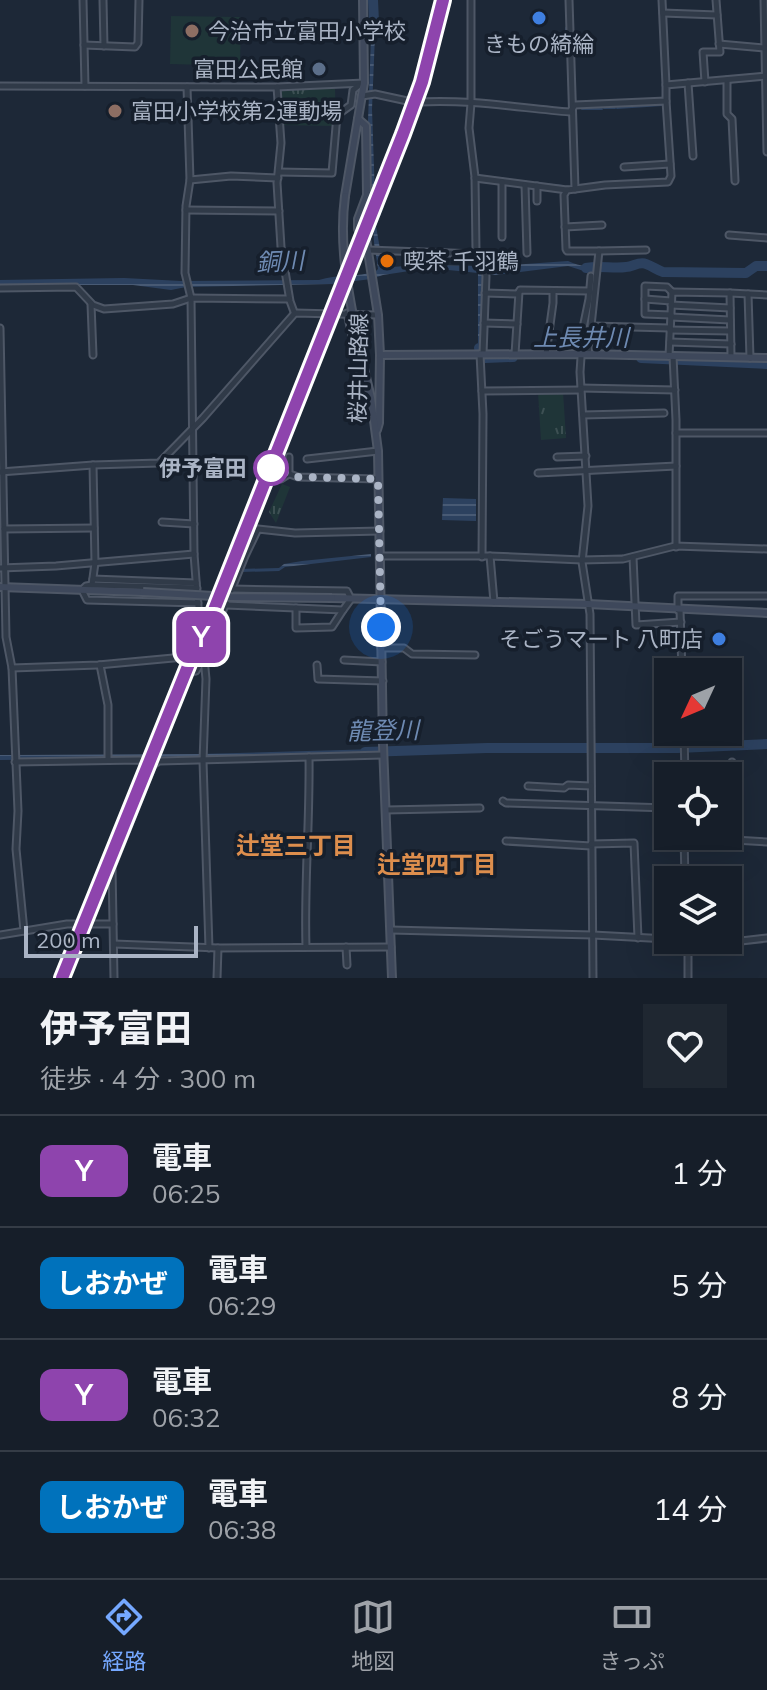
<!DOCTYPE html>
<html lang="ja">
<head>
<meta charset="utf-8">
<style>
  body { margin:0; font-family:Mulish,"Noto Sans JP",sans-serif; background:#1f2731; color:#f1f3f6; height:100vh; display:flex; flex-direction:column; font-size:30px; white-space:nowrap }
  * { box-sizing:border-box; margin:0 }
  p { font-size:26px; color:#9ea2a8 }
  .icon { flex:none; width:44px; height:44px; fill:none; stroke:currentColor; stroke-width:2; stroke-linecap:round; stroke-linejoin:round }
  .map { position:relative; height:978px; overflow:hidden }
  .sheet { display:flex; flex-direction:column; background:#161e29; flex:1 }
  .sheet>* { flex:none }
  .badge { padding:0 16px; border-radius:12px; font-size:28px; line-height:52px }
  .needle { width:52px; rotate:226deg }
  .buttons { position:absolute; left:654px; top:658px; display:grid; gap:16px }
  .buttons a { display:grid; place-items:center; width:88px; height:88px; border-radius:0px; background:#161e29; box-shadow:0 8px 32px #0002,0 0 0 2px #353c46; font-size:40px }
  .scale { position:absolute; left:24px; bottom:20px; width:174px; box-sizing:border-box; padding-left:8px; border:4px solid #aab4c5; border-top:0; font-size:22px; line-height:28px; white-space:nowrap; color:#aab4c5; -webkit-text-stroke:6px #161f2c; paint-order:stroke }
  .you { position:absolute; width:40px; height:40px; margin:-20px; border:6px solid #fff; border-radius:50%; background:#1a73e8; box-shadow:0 0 0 12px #1a73e833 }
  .map>.badge { position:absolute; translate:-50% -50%; box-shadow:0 0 0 4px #fff }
  .round { display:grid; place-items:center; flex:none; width:84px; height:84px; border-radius:0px; background:#1f2731 }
  .head { display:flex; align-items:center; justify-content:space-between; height:136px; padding:0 40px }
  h1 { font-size:38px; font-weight:700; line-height:60px }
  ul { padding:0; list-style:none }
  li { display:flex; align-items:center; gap:24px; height:112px; padding:0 40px; border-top:2px solid #353c46 }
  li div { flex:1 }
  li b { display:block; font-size:30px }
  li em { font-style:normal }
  li .badge { min-width:88px; font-weight:700; text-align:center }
  .tabs { display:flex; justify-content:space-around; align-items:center; height:112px; border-top:2px solid #353c46; background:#161e29; font-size:22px; color:#9ea2a8 }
  .tabs a { display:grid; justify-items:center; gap:4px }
  .tabs .active { color:#75a8ff }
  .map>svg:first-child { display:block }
</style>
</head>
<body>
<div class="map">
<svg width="767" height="978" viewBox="0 0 767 978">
  <defs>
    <pattern id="grass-tufts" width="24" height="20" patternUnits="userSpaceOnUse" patternTransform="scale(2)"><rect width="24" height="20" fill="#1f3538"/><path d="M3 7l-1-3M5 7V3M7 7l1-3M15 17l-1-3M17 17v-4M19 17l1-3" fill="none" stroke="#3d5053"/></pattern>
    <pattern id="water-rules" width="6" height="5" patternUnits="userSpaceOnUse" patternTransform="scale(2)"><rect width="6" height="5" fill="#2c415f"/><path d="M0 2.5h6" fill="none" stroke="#485a74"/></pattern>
  </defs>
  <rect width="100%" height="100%" fill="#1d2837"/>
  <g fill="url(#grass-tufts)">
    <path d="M 280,89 L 335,89 L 336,126 L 282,125 Z"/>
    <path d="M 538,392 L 563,392 L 566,438 L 541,440 Z"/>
    <path d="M 282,484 L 290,487 L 276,523 L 269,512 Z"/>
  </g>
  <path fill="#1f3538" d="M 171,16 L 241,17 L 240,66 L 170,64 Z"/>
  <g fill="url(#water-rules)">
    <path d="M 372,10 L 376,10 L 372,109 L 375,198 L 384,207 L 376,226 L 381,255 L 381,268 L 417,265 L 474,266 L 473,256 L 476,256 L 481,267 L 568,261 C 578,265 585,268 596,264 L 596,269 L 584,271 L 568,266 L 495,275 L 483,273 L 481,350 L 478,352 L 478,273 L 429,268 L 383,275 L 371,279 L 332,284 L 186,287 L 171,290 L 133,285 L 0,285 L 0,280 L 124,278 L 181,281 L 319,280 C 337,274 357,278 376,271 L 378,269 C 375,245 369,232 380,209 L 370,201 L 372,196 L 368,121 Z"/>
    <path d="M 443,498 L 476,499 L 476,521 L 442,520 Z"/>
    <path d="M 371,554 L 371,557 L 285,567 L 279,571 L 240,572 L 240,569 L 279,568 L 284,564 L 302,561 Z"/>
    <path d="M 378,749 L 379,754 L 167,758 L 154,760 L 147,758 L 0,760 L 0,755 L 13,755 L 200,754 Z"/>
  </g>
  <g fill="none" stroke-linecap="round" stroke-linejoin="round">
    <g stroke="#2c415f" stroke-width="2">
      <path d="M 567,12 L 567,25"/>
      <path d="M 566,28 L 567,46"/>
      <path d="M 568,49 L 568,57"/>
      <path d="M 568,59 L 569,72"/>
      <path d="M 569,75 L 569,83"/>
      <path d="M 404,98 L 415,98"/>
      <path d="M 419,98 L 452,99"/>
      <path d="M 604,108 L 615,108"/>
      <path d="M 617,108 L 662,105"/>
      <path d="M 582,109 L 602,109"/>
      <path d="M 543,184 L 563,186"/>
    </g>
    <g stroke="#2c415f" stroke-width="10">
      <path d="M 373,0 L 374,22"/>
      <path d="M 586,268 C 600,265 613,269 626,267 C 633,267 639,261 646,264 C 652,266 657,270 663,272 L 746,273 L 756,266 L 767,266"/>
      <path d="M 479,348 L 485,358 L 513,357"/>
      <path d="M 641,358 L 767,364"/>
      <path d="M 365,752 L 487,748 L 678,748 L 767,744"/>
    </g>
    <defs>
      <g id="street">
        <path d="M 83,0 L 85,86"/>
        <path d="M 103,0 L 104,46"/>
        <path d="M 471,0 L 471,103 L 469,128 L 475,177 L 476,251 L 484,266 L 486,276 L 483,354"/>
        <path d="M 569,0 L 575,189 L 567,190 L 564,195 L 566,249 L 567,251 L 599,251 L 588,354"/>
        <path d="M 662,0 L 666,85"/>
        <path d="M 764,0 L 767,152"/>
        <path d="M 663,13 L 717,15"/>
        <path d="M 719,44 L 765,48"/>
        <path d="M 84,45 L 135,47 L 138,43 L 139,0"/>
        <path d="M 727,80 L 727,114 L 732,119 L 735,181"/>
        <path d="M 705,82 L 703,52 L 720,52 L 716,0"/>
        <path d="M 688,83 L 693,156"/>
        <path d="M 0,86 L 277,87 L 364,83"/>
        <path d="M 187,87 L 190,180 L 186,206 L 185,273 L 191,298 L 194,554 L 199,619 L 184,657 L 185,669 L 190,672 L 196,671 L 204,657 L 245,556 L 258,529 L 295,533 L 380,531"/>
        <path d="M 277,87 L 281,143 L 277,183 L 281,247 L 290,301 L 294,312"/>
        <path d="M 362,96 L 375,94 L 412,102"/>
        <path d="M 419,102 C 469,99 520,108 570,112 L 575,105 L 666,101 L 666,85 L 767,76"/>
        <path d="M 624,167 L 670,164"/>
        <path d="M 279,172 L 332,173 L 337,115 L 351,105 L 353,90 L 358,86"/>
        <path d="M 475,178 L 567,190"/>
        <path d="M 190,180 L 231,176 L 278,178"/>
        <path d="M 502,182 L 502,237"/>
        <path d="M 525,185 L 527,253"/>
        <path d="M 537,186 L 537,201"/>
        <path d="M 575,189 L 605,185 L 668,182 L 671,176 L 666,101"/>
        <path d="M 186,210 L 279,211"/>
        <path d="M 565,227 L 602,225"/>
        <path d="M 729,235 L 767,238"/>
        <path d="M 368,250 L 477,254"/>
        <path d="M 599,251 L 646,250"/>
        <path d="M 591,276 L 589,299 L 583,328 L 580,372 L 588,506 L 582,562 L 590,614 L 593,978"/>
        <path d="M 0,288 L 76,287 L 93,305 L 104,309 L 173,304 L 191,298 L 289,299"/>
        <path d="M 485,293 L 518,294 L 520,290 L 590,291"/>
        <path d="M 730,293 L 767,295"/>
        <path d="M 748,294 L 750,358"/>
        <path d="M 645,299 L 671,301"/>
        <path d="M 91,304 L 93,355"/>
        <path d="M 671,305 L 730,308"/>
        <path d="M 347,313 L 360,373 L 357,407 L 362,413 L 372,413"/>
        <path d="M 671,315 L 645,314 L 645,286 L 667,287 L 672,292"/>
        <path d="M 671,317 L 730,320"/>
        <path d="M 484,323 L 517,324"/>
        <path d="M 592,326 L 670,328"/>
        <path d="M 0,328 L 6,637 L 12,668 L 18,811 L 16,849 L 24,931"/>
        <path d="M 670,330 L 730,331"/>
        <path d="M 670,342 L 731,344"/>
        <path d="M 480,354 L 483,414 L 482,557"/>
        <path d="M 515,354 L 519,292"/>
        <path d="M 546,354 L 553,303 L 553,291"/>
        <path d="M 669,356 L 672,292 L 730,293 L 731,357"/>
        <path d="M 673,356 L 676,420 L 676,547"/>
        <path d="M 581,388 L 675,390"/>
        <path d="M 482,391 L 581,390"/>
        <path d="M 583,415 L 664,413"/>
        <path d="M 676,433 L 767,433"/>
        <path d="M 557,457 L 586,456"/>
        <path d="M 307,459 L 378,451"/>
        <path d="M 159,463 L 163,465 L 193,465"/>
        <path d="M 0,472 L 93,465 L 159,463 L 203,418 L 295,313 L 378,315"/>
        <path d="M 284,472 L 298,477 L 378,479"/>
        <path d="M 538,473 L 676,466"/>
        <path d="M 281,479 L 289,474 L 289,457"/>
        <path d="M 162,522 L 194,524"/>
        <path d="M 4,529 L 94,528"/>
        <path d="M 380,556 L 490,556 L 582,560 L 623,559 L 675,546 L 767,549"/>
        <path d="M 490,556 L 494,602"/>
        <path d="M 633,557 L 636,625 L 681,622"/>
        <path d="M 0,568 L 56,566 L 194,554"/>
        <path d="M 93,579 L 196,583"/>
        <path d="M 92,585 L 95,563 L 93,465"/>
        <path d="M 197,588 L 92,585 L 86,586 L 82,590 L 87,600 L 198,603"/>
        <path d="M 226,605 L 343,610 L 351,599 L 347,591 L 232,589"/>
        <path d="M 296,608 L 296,628 L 332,627 L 343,610"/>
        <path d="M 678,610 L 678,596 L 767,596"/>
        <path d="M 680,610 L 682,672"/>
        <path d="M 381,648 L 404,648 L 412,654 L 475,655"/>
        <path d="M 204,658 L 206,679 L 203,761 L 209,948"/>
        <path d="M 344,660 L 382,662"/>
        <path d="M 100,665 L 108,705 L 108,760"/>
        <path d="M 317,665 L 318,679 L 383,681"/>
        <path d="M 12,668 L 98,665 L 184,657"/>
        <path d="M 684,732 L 685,776"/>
        <path d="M 15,762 L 140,760 L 153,765 L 159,761 L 383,755"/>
        <path d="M 732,762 L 732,840"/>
        <path d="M 528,786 L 564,788 L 568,785 L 591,786"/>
        <path d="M 503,801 L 506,803 L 668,808"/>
        <path d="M 386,810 L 480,808"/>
        <path d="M 684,836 L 685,880"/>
        <path d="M 684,840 L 734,840 L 767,842"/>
        <path d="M 506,841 L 591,846"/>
        <path d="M 591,844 L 634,843 L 638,938"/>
        <path d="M 391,930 L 593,935 L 668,939"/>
        <path d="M 0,935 L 67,924 L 113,924"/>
        <path d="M 677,940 L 741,941 L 767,938"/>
        <path d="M 114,944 L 218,948 L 391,947"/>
        <path d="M 306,947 C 304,884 310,821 309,757"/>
        <path d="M 346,947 L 347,965"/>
        <path d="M 114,978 L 112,867 L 153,765"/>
        <path d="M 217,978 L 218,948"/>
        <path d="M 688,978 L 688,941"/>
      </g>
      <g id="secondary">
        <path d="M 358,119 L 366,126 L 367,195 L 358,219 L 358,229 L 366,239 L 378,315 L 380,355 L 379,423 L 377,430"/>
        <path d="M 345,196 L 364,83 L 363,0"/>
        <path d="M 360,352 L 371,398 L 378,451 L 383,745 L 392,978"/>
        <path d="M 380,355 L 585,354 L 767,358"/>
        <path d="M 0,587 L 143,592"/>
        <path d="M 332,598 L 588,604 L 767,613"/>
      </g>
    </defs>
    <use href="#street" stroke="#4e5766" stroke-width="9"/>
    <use href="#secondary" stroke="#4e5766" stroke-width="10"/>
    <use href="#street" stroke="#303a48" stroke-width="5"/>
    <use href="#secondary" stroke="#3e485b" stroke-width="6"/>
    <defs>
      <g id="rail">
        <path d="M 199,639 L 210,620 L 403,134 L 422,82 L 443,0"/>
        <path d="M 62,978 L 202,631"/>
      </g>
    </defs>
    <use href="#rail" stroke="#525d6f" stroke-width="5"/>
    <use href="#rail" stroke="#161f2c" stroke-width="2" stroke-dasharray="6" stroke-linecap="butt"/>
    <defs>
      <g id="secondary-bridge">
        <path d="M 345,196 C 338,249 350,300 360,352"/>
        <path d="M 143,592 L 231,597 L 332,598"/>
      </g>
    </defs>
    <use href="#secondary-bridge" stroke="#4e5766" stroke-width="10" stroke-linecap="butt"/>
    <use href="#secondary-bridge" stroke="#3e485b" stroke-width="6"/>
  </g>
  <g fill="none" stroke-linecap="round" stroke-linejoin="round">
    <defs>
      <path id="line" d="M 62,978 L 199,639 L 210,620 L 403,134 L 422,82 L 443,0"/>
    </defs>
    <use href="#line" stroke="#fff" stroke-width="18"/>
    <use href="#line" stroke="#8e44ad" stroke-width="12"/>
    <path stroke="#aab4c5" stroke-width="8" stroke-dasharray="0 14.4" d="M 271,468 L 298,477 L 378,479 L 381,627"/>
  </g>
  <g fill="#3f7fe0" stroke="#161f2c" stroke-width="3">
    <circle cx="539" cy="18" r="8"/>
    <circle cx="719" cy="639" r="8"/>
  </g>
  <g fill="#8d6e63" stroke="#161f2c" stroke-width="3">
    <circle cx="192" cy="31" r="8"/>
    <circle cx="115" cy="111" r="8"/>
  </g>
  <circle fill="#5c6f8a" stroke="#161f2c" stroke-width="3" cx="319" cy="69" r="8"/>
  <circle fill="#e8710a" stroke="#161f2c" stroke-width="3" cx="387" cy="261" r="8"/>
  <circle fill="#fff" stroke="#8e44ad" stroke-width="4" cx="271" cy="468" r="16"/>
  <g text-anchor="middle" stroke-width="7" stroke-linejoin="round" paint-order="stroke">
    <g font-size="22" fill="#aab4c5" stroke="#161f2c" text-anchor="start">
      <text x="208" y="39">今治市立富田小学校</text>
      <text x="539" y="52" text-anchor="middle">きもの綺綸</text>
      <text x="303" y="77" text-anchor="end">富田公民館</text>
      <text x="131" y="119">富田小学校第2運動場</text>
      <text x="403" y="269">喫茶 千羽鶴</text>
      <text x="703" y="647" text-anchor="end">そごうマート 八町店</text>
    </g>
    <g font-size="22" fill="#aab4c5" stroke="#161f2c">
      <text transform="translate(358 368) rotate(-89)" y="8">桜井山路線</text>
    </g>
    <g font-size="22" font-weight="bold" fill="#aab4c5" stroke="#161f2c" text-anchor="end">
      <text x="247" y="476">伊予富田</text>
    </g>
    <g font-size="24" font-style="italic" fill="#6e8ab2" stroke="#161f2c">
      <text transform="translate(280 262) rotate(-3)" y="8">銅川</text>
      <text x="581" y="346">上長井川</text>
      <text transform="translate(383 731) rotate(-1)" y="8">龍登川</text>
    </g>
    <g font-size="24" font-weight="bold" fill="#dd8e4d" stroke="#161f2c">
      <text x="296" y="854">辻堂三丁目</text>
      <text x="437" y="873">辻堂四丁目</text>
    </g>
  </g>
</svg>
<div class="buttons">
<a><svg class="needle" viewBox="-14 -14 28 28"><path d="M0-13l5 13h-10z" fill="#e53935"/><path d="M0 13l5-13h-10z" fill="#9ea2a8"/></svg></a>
<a><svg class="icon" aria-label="locate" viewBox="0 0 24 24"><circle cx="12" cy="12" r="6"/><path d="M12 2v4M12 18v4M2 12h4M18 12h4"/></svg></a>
<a><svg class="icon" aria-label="layers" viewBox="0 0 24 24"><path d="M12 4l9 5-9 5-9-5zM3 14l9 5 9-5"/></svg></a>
</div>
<div class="scale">200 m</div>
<div class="you" style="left:381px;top:627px"></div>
<b class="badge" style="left:201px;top:637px;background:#8e44ad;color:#fff">Y</b>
</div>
<section class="sheet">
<div class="head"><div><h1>伊予富田</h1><p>徒歩 · 4 分 · 300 m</p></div><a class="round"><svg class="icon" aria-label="heart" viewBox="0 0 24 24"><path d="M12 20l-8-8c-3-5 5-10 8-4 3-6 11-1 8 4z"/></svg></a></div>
<ul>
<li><span class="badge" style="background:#8e44ad;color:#fff">Y</span><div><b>電車</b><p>06:25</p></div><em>1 分</em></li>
<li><span class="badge" style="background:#0072bc;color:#fff">しおかぜ</span><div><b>電車</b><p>06:29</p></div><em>5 分</em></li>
<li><span class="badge" style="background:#8e44ad;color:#fff">Y</span><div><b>電車</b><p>06:32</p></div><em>8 分</em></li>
<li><span class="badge" style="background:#0072bc;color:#fff">しおかぜ</span><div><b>電車</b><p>06:38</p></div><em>14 分</em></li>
</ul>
</section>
<nav class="tabs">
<a class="active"><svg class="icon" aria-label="directions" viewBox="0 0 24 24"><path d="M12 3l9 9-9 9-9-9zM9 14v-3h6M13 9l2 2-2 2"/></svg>経路</a>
<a><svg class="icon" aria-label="map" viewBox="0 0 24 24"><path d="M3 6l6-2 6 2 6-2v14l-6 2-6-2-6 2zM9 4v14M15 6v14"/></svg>地図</a>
<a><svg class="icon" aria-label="tickets" viewBox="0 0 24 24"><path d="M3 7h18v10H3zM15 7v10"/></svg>きっぷ</a>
</nav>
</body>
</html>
